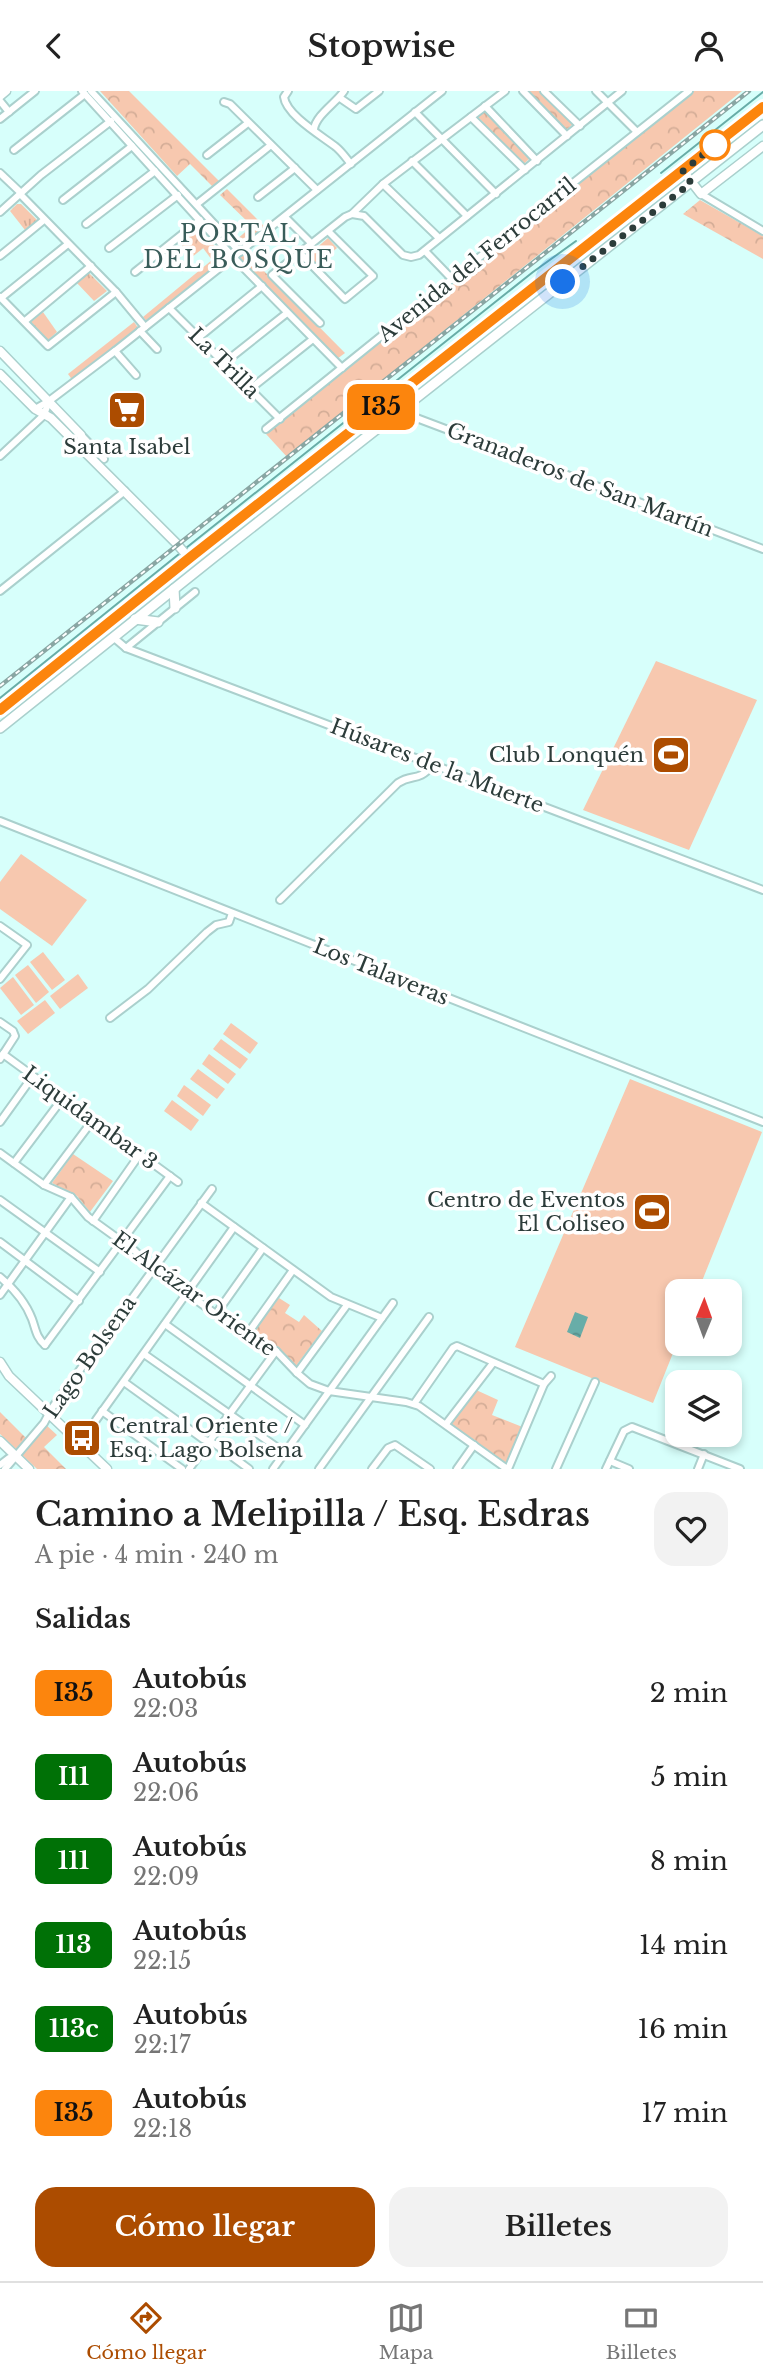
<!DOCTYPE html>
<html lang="es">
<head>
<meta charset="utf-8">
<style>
  body { margin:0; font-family:"Libre Baskerville",serif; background:#f2f2f2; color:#222; height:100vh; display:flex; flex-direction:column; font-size:26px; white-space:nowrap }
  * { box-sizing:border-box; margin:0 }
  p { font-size:23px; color:#767676 }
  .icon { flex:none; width:38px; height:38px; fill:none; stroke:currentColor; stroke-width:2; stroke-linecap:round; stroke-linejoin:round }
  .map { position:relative; height:1378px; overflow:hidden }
  .drawer { display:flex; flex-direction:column; background:#fff; flex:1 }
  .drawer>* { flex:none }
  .badge { padding:0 14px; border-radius:10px; font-size:24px; line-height:46px }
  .needle { width:46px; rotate:1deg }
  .buttons { position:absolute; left:665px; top:1188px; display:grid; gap:14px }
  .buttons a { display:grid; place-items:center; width:77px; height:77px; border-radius:14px; background:#fff; box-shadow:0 4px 10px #0003; font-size:35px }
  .you { position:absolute; width:35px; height:35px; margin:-18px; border:5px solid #fff; border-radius:50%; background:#1a73e8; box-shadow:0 0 0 10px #1a73e833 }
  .map>.badge { position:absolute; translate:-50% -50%; box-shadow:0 0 0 4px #fff }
  h2 { padding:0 35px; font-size:26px; line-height:63px }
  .round { display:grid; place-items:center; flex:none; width:74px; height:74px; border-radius:21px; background:#f2f2f2 }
  .summary { display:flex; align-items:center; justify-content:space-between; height:119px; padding:0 35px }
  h1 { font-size:33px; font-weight:600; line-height:52px }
  .cta { display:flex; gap:14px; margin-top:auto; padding:14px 35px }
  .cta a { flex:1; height:80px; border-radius:21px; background:#ac4c00; color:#fff; font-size:28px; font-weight:600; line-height:80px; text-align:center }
  .cta a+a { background:#f2f2f2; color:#222 }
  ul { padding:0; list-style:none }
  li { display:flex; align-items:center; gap:21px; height:84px; padding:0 35px }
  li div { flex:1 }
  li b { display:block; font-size:26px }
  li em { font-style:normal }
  li .badge { min-width:77px; font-weight:700; text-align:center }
  header { display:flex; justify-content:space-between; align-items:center; height:91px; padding:0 35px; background:#fff; font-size:32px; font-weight:600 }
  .dock { display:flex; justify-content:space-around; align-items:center; height:98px; border-top:2px solid #e0e0e0; background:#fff; font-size:19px; color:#767676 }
  .dock a { display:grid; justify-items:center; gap:4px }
  .dock .active { color:#ac4c00 }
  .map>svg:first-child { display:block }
</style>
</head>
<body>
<header><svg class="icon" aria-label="back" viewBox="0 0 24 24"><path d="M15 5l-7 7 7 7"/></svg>Stopwise<svg class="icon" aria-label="person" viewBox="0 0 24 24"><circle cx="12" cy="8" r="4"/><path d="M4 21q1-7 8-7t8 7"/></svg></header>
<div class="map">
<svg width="763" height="1378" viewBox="0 0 763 1378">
  <defs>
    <pattern id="grass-tufts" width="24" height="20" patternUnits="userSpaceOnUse" patternTransform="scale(1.75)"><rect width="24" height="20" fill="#f7c8af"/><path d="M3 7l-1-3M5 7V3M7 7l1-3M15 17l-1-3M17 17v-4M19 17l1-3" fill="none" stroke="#d4ad97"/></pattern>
    <pattern id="park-crowns" width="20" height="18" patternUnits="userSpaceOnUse" patternTransform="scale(1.75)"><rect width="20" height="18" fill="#f7c8af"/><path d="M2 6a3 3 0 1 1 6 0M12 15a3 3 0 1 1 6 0" fill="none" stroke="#d4ad97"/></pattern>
    <pattern id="water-ripples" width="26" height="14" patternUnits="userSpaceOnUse" patternTransform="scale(1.75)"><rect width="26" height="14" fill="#68ada8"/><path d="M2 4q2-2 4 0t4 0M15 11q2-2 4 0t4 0" fill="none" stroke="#568e8a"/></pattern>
  </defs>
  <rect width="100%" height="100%" fill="#d7fffb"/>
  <g fill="url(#grass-tufts)">
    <path d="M 17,113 L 21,113 L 37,129 L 25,139 L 10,120 Z"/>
    <path d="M 328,147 L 337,157 L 316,175 L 307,165 Z"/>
    <path d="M 211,151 L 225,167 L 148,232 L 143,226 L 212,169 L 203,157 Z"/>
    <path d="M 88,181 L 107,200 L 94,210 L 76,191 Z"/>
    <path d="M 43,221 L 57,241 L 48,249 L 31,231 Z"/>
    <path d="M 134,231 L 139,238 L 73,290 L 68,283 Z"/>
  </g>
  <g fill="url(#park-crowns)">
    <path d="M 100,0 L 129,0 L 221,92 L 215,98 L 190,73 L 177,85 Z"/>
    <path d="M 527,0 L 539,0 L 573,33 L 566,39 Z"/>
    <path d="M 693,0 L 742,0 L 287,366 L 266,343 Z"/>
    <path d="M 484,18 L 530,67 L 524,73 L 476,24 Z"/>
    <path d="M 227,98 L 265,136 L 244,154 L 239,154 L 235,150 L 252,135 L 220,104 Z"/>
    <path d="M 700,109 L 763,145 L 763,168 L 683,123 Z"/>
    <path d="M 199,136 L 211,151 L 192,166 L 180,152 Z"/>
    <path d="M 246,162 L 345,262 L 337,268 L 239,167 Z"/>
    <path d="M 73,1063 L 113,1090 L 90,1121 L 77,1105 L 52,1092 Z"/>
    <path d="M 279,1207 L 290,1214 L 285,1222 L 299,1231 L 304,1224 L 322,1240 L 296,1275 L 281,1259 L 251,1244 Z"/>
    <path d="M 474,1298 L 498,1309 L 492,1324 L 525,1337 L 507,1376 L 448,1333 Z"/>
    <path d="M 0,1321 L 27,1348 L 17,1359 L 0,1343 Z"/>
    <path d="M 45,1333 L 57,1344 L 44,1356 L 66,1378 L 37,1378 L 20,1362 Z"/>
  </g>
  <g fill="#f7c8af">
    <path d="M 656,570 L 757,609 L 689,759 L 583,719 Z"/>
    <path d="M 21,763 L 87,809 L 52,855 L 0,818 L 0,791 Z"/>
    <path d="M 43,861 L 65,889 L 52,899 L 30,871 Z"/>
    <path d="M 28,874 L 49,901 L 36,912 L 15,884 Z"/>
    <path d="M 78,883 L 88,897 L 60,918 L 50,905 Z"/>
    <path d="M 13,886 L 34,914 L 21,924 L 0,897 Z"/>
    <path d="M 45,909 L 55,922 L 28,943 L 17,930 Z"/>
    <path d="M 231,932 L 258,952 L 250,963 L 223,943 Z"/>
    <path d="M 221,948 L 248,968 L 240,978 L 213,958 Z"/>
    <path d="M 209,963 L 236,983 L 228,993 L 202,973 Z"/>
    <path d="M 198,978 L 225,998 L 217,1008 L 190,988 Z"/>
    <path d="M 630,988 L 762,1041 L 698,1200 L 677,1200 L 677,1252 L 653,1312 L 515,1256 Z"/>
    <path d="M 184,994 L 211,1014 L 203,1025 L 177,1005 Z"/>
    <path d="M 172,1009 L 199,1029 L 191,1040 L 164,1020 Z"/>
  </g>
  <path fill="url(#water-ripples)" d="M 575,1221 L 588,1226 L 580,1247 L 567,1241 Z"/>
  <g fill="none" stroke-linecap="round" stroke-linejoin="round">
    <g stroke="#68ada8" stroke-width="2">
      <path d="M 661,82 L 763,1"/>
      <path d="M 186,457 L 533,181 L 576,150"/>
      <path d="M 0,607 L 179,463"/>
    </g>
    <defs>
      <g id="street">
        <path d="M 82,0 L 233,166 L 342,277"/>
        <path d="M 91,0 L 240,161"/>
        <path d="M 288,0 L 284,6 C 286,24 322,45 336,56 C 342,61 346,67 351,73"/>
        <path d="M 523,0 L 567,45"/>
        <path d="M 544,0 L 580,35"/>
        <path d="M 596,0 L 637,41"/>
        <path d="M 340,7 L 356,18 L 379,0"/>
        <path d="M 0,10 L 9,21"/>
        <path d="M 224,11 L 230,13 L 317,99"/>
        <path d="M 485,15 L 537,70"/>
        <path d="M 415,21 L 496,103"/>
        <path d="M 471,26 L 525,79"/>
        <path d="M 0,28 L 35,0"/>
        <path d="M 314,38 C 316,24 336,12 344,0"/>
        <path d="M 14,59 L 85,3"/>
        <path d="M 207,64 L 248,32"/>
        <path d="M 412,70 L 467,125"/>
        <path d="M 0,82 L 21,102"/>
        <path d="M 383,93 L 439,147"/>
        <path d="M 20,103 L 116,201 L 145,236"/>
        <path d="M 701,103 L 763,140"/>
        <path d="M 258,106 L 295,77"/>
        <path d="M 63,109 L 132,55"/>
        <path d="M 197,113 L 271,54"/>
        <path d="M 0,121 L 41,84 L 111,30"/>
        <path d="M 352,123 L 364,125 L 403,164 L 411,166 L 419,164 L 622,0"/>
        <path d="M 285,126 L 311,152"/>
        <path d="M 86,133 L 155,80"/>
        <path d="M 109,157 L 178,104"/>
        <path d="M 425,160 L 452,188"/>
        <path d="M 300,162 L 345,208 L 373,185 L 328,140"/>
        <path d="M 0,165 L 44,129"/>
        <path d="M 135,181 L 200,129"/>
        <path d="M 0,206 L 48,255 L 116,201"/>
        <path d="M 1,207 L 68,153"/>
        <path d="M 169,217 L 280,328"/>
        <path d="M 25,230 L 91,175"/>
        <path d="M 320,232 L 272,184 L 345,126 L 352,123 L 383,93 L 505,0"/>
        <path d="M 140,240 L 157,258"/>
        <path d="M 198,247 L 262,195"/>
        <path d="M 115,260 L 136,284"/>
        <path d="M 224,272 L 287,222"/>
        <path d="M 250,298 L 313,248"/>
        <path d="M 35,318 L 49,310 L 115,260 L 442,0"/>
        <path d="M 398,320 L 763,458"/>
        <path d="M 266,338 L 452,188 L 689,0"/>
        <path d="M 83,346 L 104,368"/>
        <path d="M 0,365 L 44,324 L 49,310"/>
        <path d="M 0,500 L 125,400"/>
        <path d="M 113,546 L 126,557 L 763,799"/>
        <path d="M 126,557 L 195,501"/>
        <path d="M 0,730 L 763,1031"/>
        <path d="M 280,809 L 398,692 C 413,682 417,692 433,674"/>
        <path d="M 0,835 L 27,854 L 0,888"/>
        <path d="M 110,927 L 148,898 L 207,841 L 216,834 L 229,831 L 232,822"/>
        <path d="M 0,931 L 13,940 L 15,945 L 0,968"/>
        <path d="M 3,963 L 178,1091"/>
        <path d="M 0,1031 L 33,985"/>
        <path d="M 0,1062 L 44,1094 L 71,1106 L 88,1126 L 135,1160 L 153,1178 L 249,1247 L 276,1260 L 297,1282 L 310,1293 L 329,1300 L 406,1311 L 419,1315 L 507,1378"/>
        <path d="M 14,1072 L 63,1007"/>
        <path d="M 44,1094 L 93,1029"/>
        <path d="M 0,1109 L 100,1181"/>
        <path d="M 201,1112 L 331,1206 L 382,1227"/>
        <path d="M 93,1130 L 140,1063"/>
        <path d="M 0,1151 L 79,1210"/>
        <path d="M 0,1186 C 13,1197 26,1212 32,1228 C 36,1239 36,1246 45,1254"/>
        <path d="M 0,1204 L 71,1106"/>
        <path d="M 216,1223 L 263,1157"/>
        <path d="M 165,1233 L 305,1334"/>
        <path d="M 246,1245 L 293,1179"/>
        <path d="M 45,1254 L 170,1085"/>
        <path d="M 144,1263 L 285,1362"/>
        <path d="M 297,1282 L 347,1214"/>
        <path d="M 124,1291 L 203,1348 L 215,1353 L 249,1378"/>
        <path d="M 414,1313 L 453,1257 L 457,1255 L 544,1293"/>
        <path d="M 102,1320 L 182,1378"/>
        <path d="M 96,1329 L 234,1136"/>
        <path d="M 446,1333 L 493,1272"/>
        <path d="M 610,1370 L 629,1378"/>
        <path d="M 0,1374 L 9,1367 L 15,1365"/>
        <path d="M 5,1378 L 44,1332 L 52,1317 L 212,1098"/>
        <path d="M 189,1378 L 276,1260"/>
        <path d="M 273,1378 L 393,1212"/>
        <path d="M 319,1378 L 429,1226"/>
        <path d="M 372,1378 L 388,1357 L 395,1354 L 430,1378"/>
        <path d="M 457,1378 L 474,1354"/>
        <path d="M 508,1378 L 544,1293 L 551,1285"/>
        <path d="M 556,1378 L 595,1291"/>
        <path d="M 606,1378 L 624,1340 L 632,1336 L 740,1378"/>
        <path d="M 698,1378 L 704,1363"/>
      </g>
      <g id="secondary">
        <path d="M 0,5 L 6,0"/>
        <path d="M 683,80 L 701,103 L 763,55"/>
        <path d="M 0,260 L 81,344 L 85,361"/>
        <path d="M 0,283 L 35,318 L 51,327 L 177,453 L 189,467"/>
        <path d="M 0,1271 L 9,1285 L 107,1378"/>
        <path d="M 0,1350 L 29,1378"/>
      </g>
      <g id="primary">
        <path d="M 174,498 L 175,517"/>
        <path d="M 135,528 L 158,531"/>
        <path d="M 0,619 L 189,467 L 763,16"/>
        <path d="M 0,637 L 214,466 L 763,34"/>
      </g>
    </defs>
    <use href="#street" stroke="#aad0cd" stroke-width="10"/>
    <use href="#secondary" stroke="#aad0cd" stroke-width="11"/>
    <use href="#primary" stroke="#aad0cd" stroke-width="12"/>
    <use href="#street" stroke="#fff" stroke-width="6"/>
    <use href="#secondary" stroke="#fff" stroke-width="8"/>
    <use href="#primary" stroke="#fff" stroke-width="9"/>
    <defs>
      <path id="rail" d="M 0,595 L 749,0"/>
    </defs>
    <use href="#rail" stroke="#89a6a3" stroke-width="4.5"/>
    <use href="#rail" stroke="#fff" stroke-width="2" stroke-dasharray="5" stroke-linecap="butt"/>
  </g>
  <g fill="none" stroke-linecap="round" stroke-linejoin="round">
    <defs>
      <path id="line" d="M 0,619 L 192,465 L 763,16"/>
    </defs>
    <use href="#line" stroke="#fff" stroke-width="16"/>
    <use href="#line" stroke="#fc850d" stroke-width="10"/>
    <path stroke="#2c3c3a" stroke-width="7" stroke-dasharray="0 12.6" d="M 563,191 L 691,92 L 683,80 L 715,54"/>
  </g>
  <defs>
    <symbol id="supermarket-square" viewBox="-11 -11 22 22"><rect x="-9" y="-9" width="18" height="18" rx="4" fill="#ac4c00" stroke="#fff"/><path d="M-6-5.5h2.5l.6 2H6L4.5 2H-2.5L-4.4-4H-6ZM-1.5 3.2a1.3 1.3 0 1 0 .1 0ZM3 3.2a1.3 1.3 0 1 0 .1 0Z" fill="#fff"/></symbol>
    <symbol id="stadium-square" viewBox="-11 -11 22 22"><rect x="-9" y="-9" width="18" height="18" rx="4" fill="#ac4c00" stroke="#fff"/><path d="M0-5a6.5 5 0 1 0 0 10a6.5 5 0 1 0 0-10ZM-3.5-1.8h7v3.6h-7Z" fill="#fff"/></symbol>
    <symbol id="bus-square" viewBox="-11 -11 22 22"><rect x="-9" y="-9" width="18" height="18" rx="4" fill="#ac4c00" stroke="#fff"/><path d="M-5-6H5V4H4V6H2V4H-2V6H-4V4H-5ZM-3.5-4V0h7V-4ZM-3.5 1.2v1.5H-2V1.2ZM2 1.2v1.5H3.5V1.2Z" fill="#fff"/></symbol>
  </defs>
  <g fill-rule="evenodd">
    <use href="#supermarket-square" x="105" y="297" width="44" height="44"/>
    <use href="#stadium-square" x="649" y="642" width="44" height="44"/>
    <use href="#stadium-square" x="630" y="1099" width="44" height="44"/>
    <use href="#bus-square" x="60" y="1325" width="44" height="44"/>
  </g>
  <circle fill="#fff" stroke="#fc850d" stroke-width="3.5" cx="715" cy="54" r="14"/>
  <g text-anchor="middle" stroke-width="7" stroke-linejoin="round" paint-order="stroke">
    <g font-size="21" fill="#2c3c3a" stroke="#fff">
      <text transform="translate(477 169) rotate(-39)" y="7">Avenida del Ferrocarril</text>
      <text transform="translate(224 272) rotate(45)" y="7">La Trilla</text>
      <text transform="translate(580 389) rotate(21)" y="7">Granaderos de San Martín</text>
      <text transform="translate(437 675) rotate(21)" y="7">Húsares de la Muerte</text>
      <text transform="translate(381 881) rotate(22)" y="7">Los Talaveras</text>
      <text transform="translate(90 1027) rotate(36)" y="7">Liquidambar 3</text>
      <text transform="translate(194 1203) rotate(36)" y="7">El Alcázar Oriente</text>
      <text transform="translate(90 1266) rotate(-55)" y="7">Lago Bolsena</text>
    </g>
    <g font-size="21" fill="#2c3c3a" stroke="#fff" text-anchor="end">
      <text x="127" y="363" text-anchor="middle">Santa Isabel</text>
      <text x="644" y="671">Club Lonquén</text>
      <text x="625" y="1116">Centro de Eventos<tspan x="625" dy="24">El Coliseo</tspan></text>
      <text x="109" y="1342" text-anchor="start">Central Oriente /<tspan x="109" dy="24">Esq. Lago Bolsena</tspan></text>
    </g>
    <g font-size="23" letter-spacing="2" fill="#3a5d5a" stroke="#fff">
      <text x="239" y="151">PORTAL<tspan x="239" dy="26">DEL BOSQUE</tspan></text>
    </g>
  </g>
</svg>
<div class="buttons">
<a><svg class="needle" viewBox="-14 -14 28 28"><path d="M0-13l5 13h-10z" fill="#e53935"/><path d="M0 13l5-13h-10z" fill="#767676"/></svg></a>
<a><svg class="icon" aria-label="layers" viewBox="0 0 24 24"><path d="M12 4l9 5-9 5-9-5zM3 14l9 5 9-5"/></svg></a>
</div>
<div class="you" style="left:563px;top:191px"></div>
<b class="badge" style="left:381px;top:316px;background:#fc850d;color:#111">I35</b>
</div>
<section class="drawer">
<div class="summary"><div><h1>Camino a Melipilla / Esq. Esdras</h1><p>A pie · 4 min · 240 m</p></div><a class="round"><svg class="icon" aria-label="heart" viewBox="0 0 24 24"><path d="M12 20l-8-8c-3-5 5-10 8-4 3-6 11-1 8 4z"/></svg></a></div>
<h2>Salidas</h2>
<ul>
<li><span class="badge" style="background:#fc850d;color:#111">I35</span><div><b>Autobús</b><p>22:03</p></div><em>2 min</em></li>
<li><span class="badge" style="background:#007106;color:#fff">I11</span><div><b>Autobús</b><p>22:06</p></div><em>5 min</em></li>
<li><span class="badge" style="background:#007106;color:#fff">111</span><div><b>Autobús</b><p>22:09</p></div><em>8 min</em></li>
<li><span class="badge" style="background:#007106;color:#fff">113</span><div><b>Autobús</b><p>22:15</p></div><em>14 min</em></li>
<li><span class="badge" style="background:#007106;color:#fff">113c</span><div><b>Autobús</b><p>22:17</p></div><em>16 min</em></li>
<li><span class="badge" style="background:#fc850d;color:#111">I35</span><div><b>Autobús</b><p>22:18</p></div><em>17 min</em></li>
</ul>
<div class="cta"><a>Cómo llegar</a><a>Billetes</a></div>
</section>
<nav class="dock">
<a class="active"><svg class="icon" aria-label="directions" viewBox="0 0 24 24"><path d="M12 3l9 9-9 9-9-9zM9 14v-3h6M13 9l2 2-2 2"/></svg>Cómo llegar</a>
<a><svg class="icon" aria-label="map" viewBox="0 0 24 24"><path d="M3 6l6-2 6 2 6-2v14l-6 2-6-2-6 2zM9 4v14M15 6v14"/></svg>Mapa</a>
<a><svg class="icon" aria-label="tickets" viewBox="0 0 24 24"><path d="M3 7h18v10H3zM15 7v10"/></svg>Billetes</a>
</nav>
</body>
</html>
